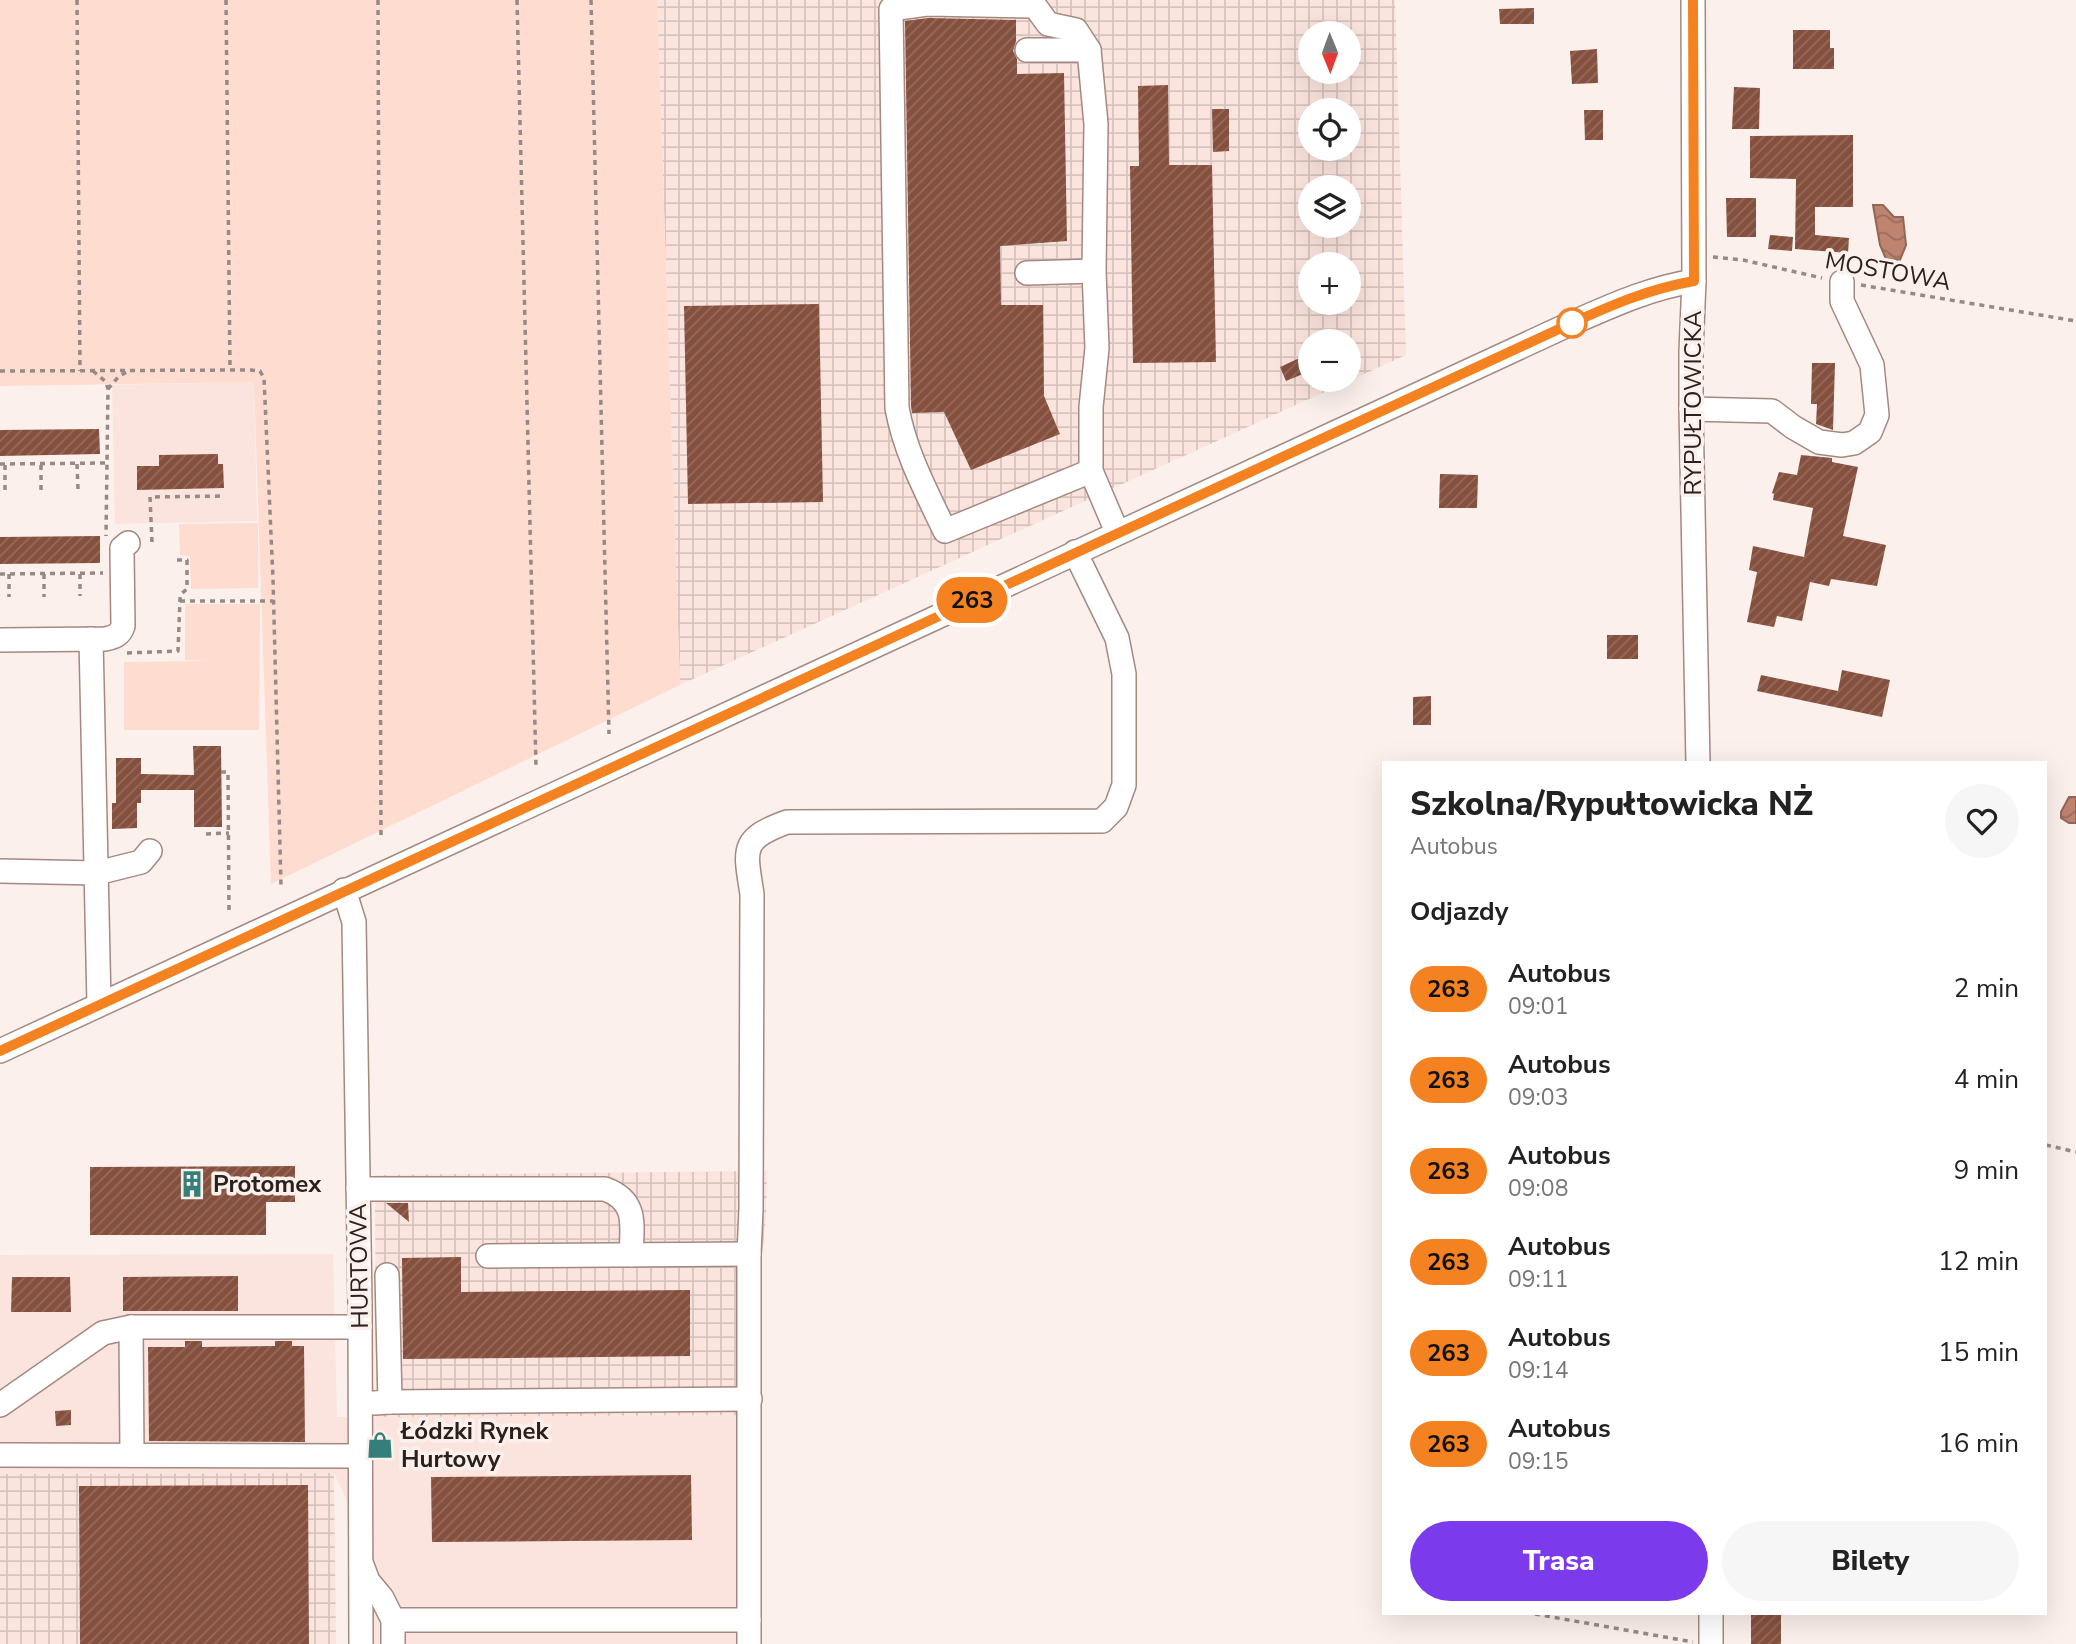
<!DOCTYPE html>
<html lang="pl">
<head>
<meta charset="utf-8">
<style>
  body { margin:0; font-family:"Nunito Sans",sans-serif; background:#f6f6f6; color:#222; height:100vh; display:flex; flex-direction:column; font-size:26px; white-space:nowrap }
  * { box-sizing:border-box; margin:0 }
  p { font-size:23px; color:#767676 }
  .icon { flex:none; width:38px; height:38px; fill:none; stroke:currentColor; stroke-width:2; stroke-linecap:round; stroke-linejoin:round }
  .map { position:relative; flex:1; overflow:hidden }
  .sheet { position:absolute; left:1382px; top:761px; width:665px; height:854px; display:flex; flex-direction:column; background:#fff; border-radius:0px; box-shadow:0 7px 28px #0002 }
  .sheet>* { flex:none }
  .badge { padding:0 14px; border-radius:23px; font-size:24px; line-height:46px }
  .needle { width:46px; rotate:179deg }
  .tools { position:absolute; left:1298px; top:21px; display:grid; gap:14px }
  .tools a { display:grid; place-items:center; width:63px; height:63px; border-radius:50%; background:#fff; box-shadow:0 7px 28px #0002; font-size:35px }
  .map>.badge { position:absolute; translate:-50% -50%; box-shadow:0 0 0 4px #fff }
  h2 { padding:0 28px; font-size:26px; line-height:63px }
  .round { display:grid; place-items:center; flex:none; width:74px; height:74px; border-radius:37px; background:#f6f6f6 }
  .headline { display:flex; align-items:center; justify-content:space-between; height:119px; padding:0 28px }
  h1 { font-size:33px; font-weight:800; line-height:52px }
  .primary-button { display:flex; gap:14px; margin-top:auto; padding:14px 28px }
  .primary-button a { flex:1; height:80px; border-radius:42px; background:#7c3aed; color:#fff; font-size:28px; font-weight:800; line-height:80px; text-align:center }
  .primary-button a+a { background:#f6f6f6; color:#222 }
  ul { padding:0; list-style:none }
  li { display:flex; align-items:center; gap:21px; height:91px; padding:0 28px }
  li div { flex:1 }
  li b { display:block; font-size:26px }
  li em { font-style:normal }
  li .badge { min-width:77px; font-weight:700; text-align:center }
  .map>svg:first-child { display:block }
</style>
</head>
<body>
<div class="map">
<svg width="2076" height="1644" viewBox="0 0 2076 1644">
  <defs>
    <pattern id="industrial-grid" width="8" height="8" patternUnits="userSpaceOnUse" patternTransform="scale(1.75)"><rect width="8" height="8" fill="#fbe4dd"/><path d="M0 4h8M4 0v8" fill="none" stroke="#d7c3bd"/></pattern>
    <pattern id="water-waves" width="16" height="10" patternUnits="userSpaceOnUse" patternTransform="scale(1.75)"><rect width="16" height="10" fill="#bf8470"/><path d="M0 5q4-4 8 0t8 0" fill="none" stroke="#9b6c5b"/></pattern>
    <pattern id="building-hatch" width="6" height="6" patternUnits="userSpaceOnUse" patternTransform="scale(1.75)"><rect width="6" height="6" fill="#86503e"/><path d="M-1 1l2-2M0 6l6-6M5 7l2-2" fill="none" stroke="#946b5d"/></pattern>
  </defs>
  <rect width="100%" height="100%" fill="#fbf0eb"/>
  <g fill="#fbe4dd">
    <path d="M 254,382 L 257,521 L 115,524 L 112,385 Z"/>
    <path d="M 333,1254 L 337,1417 L 759,1415 L 761,1644 L 351,1644 L 347,1501 L 334,1473 L 0,1474 L 0,1255 Z"/>
  </g>
  <g fill="url(#industrial-grid)" fill-rule="evenodd">
    <path d="M 657,0 L 1395,0 L 1406,355 L 680,685 ZM 1311,33 L 1349,33 L 1349,72 L 1311,72 ZM 1311,110 L 1349,110 L 1349,149 L 1311,149 ZM 1311,187 L 1349,187 L 1349,226 L 1311,226 ZM 1311,264 L 1349,264 L 1349,303 L 1311,303 ZM 1311,341 L 1349,341 L 1349,380 L 1311,380 Z"/>
    <path d="M 767,1171 L 766,1218 L 757,1302 L 759,1415 L 376,1417 L 375,1175 Z"/>
    <path d="M 334,1473 L 336,1644 L 0,1644 L 0,1474 Z"/>
  </g>
  <g fill="#fedcd0">
    <path d="M 0,0 L 657,0 L 680,685 L 271,884 L 254,382 L 0,386 Z"/>
    <path d="M 258,523 L 258,588 L 191,589 L 190,556 L 180,555 L 179,524 Z"/>
    <path d="M 185,604 L 260,604 L 259,730 L 124,730 L 124,662 L 210,661 L 185,660 Z"/>
  </g>
  <g fill="url(#water-waves)" stroke="#926657" stroke-width="2">
    <path d="M 1873,205 L 1883,205 L 1894,217 L 1903,217 L 1906,245 L 1900,260 L 1886,259 L 1880,245 Z"/>
    <path d="M 2069,797 L 2076,797 L 2076,823 L 2069,823 L 2061,818 L 2061,812 Z"/>
  </g>
  <g fill="url(#building-hatch)">
    <path d="M 1534,8 L 1534,24 L 1500,24 L 1499,9 Z"/>
    <path d="M 928,18 L 1016,20 L 1016,41 L 1013,51 L 1017,59 L 1017,74 L 1064,73 L 1067,241 L 1000,246 L 1001,305 L 1043,305 L 1044,396 L 1060,434 L 971,470 L 944,412 L 912,413 L 911,406 L 905,21 Z"/>
    <path d="M 1793,30 L 1830,30 L 1830,48 L 1834,48 L 1834,69 L 1793,69 Z"/>
    <path d="M 1597,49 L 1598,83 L 1572,84 L 1570,51 Z"/>
    <path d="M 1168,85 L 1169,165 L 1212,165 L 1216,362 L 1133,363 L 1130,166 L 1139,166 L 1138,86 Z"/>
    <path d="M 1734,87 L 1760,88 L 1759,129 L 1732,129 Z"/>
    <path d="M 1212,109 L 1229,109 L 1229,151 L 1213,152 Z"/>
    <path d="M 1584,110 L 1603,110 L 1603,140 L 1585,140 Z"/>
    <path d="M 1853,135 L 1853,207 L 1815,207 L 1815,235 L 1849,238 L 1848,253 L 1795,249 L 1796,179 L 1750,178 L 1750,136 Z"/>
    <path d="M 1726,198 L 1756,198 L 1756,237 L 1727,237 Z"/>
    <path d="M 1770,235 L 1793,237 L 1792,251 L 1768,249 Z"/>
    <path d="M 819,304 L 823,502 L 688,504 L 684,306 Z"/>
    <path d="M 1304,356 L 1310,371 L 1286,381 L 1280,367 Z"/>
    <path d="M 1812,363 L 1835,363 L 1833,430 L 1816,424 L 1817,404 L 1811,404 Z"/>
    <path d="M 99,429 L 100,454 L 0,456 L 0,430 Z"/>
    <path d="M 218,454 L 218,464 L 223,464 L 224,488 L 137,490 L 137,466 L 159,466 L 159,455 Z"/>
    <path d="M 1801,455 L 1832,458 L 1832,462 L 1858,467 L 1843,536 L 1886,545 L 1877,586 L 1831,579 L 1829,586 L 1810,582 L 1802,621 L 1777,616 L 1774,627 L 1747,622 L 1757,572 L 1749,570 L 1753,546 L 1804,557 L 1813,508 L 1773,500 L 1774,494 L 1772,493 L 1779,472 L 1797,475 Z"/>
    <path d="M 1440,474 L 1478,475 L 1477,508 L 1439,508 Z"/>
    <path d="M 100,536 L 100,563 L 0,564 L 0,537 Z"/>
    <rect x="1607" y="635" width="31" height="24"/>
    <path d="M 1842,670 L 1890,680 L 1882,717 L 1757,691 L 1761,675 L 1838,691 Z"/>
    <path d="M 1431,696 L 1431,725 L 1413,725 L 1413,697 Z"/>
    <path d="M 193,746 L 221,746 L 222,827 L 194,827 L 194,790 L 141,790 L 141,803 L 137,803 L 137,828 L 112,829 L 112,803 L 116,803 L 116,758 L 141,758 L 141,774 L 194,775 Z"/>
    <path d="M 295,1166 L 295,1202 L 266,1202 L 266,1235 L 90,1235 L 90,1167 Z"/>
    <path d="M 386,1203 L 408,1203 L 409,1222 Z"/>
    <path d="M 461,1257 L 461,1292 L 690,1290 L 690,1356 L 403,1359 L 402,1258 Z"/>
    <path d="M 238,1276 L 238,1311 L 123,1311 L 123,1277 Z"/>
    <path d="M 12,1277 L 70,1277 L 71,1312 L 11,1312 Z"/>
    <path d="M 185,1341 L 202,1341 L 202,1347 L 275,1346 L 275,1341 L 292,1341 L 292,1346 L 304,1346 L 305,1442 L 149,1441 L 148,1347 L 185,1347 Z"/>
    <path d="M 71,1410 L 71,1425 L 56,1426 L 55,1411 Z"/>
    <path d="M 691,1475 L 692,1540 L 432,1542 L 431,1477 Z"/>
    <path d="M 308,1485 L 309,1644 L 80,1644 L 79,1486 Z"/>
    <rect x="1751" y="1614" width="30" height="30"/>
  </g>
  <g fill="none" stroke-linecap="round" stroke-linejoin="round">
    <defs>
      <g id="minor">
        <path d="M 1693,0 L 1694,281 L 1691,351 L 1691,409 L 1698,763"/>
        <path d="M 1027,50 L 1089,50 L 1096,124 L 1094,271 L 1097,348 L 1091,407 L 1091,471 L 1117,532"/>
        <path d="M 1089,50 L 1076,30 L 1048,24 L 1035,6 L 927,4 L 891,9 L 897,408 C 905,452 926,491 945,531 L 1091,471"/>
        <path d="M 1027,273 L 1094,271"/>
        <path d="M 1691,409 L 1772,411 L 1793,427 L 1819,442 L 1842,445 L 1854,443 L 1870,432 L 1877,415 L 1872,365 L 1842,301 L 1842,282"/>
        <path d="M 91,639 L 99,1004"/>
        <path d="M 0,640 L 105,639 C 115,637 120,635 123,626 L 122,553 L 122,548 L 128,543"/>
        <path d="M 0,871 L 97,873 L 141,862 L 150,851"/>
        <path d="M 344,890 L 354,922 L 360,1305 L 361,1644"/>
        <path d="M 0,1051 L 1572,323 C 1613,305 1650,288 1694,281"/>
        <path d="M 358,1189 L 605,1189 C 638,1201 632,1225 631,1255"/>
        <path d="M 488,1256 L 749,1254"/>
        <path d="M 131,1327 L 132,1455"/>
        <path d="M 390,1402 L 750,1399"/>
        <path d="M 374,1403 L 390,1402 L 387,1275"/>
        <path d="M 0,1405 L 103,1333 L 131,1327 L 360,1327"/>
        <path d="M 0,1455 L 361,1456"/>
        <path d="M 362,1565 L 368,1581 L 382,1598 L 393,1620 L 393,1644"/>
        <path d="M 1711,1614 L 1711,1644"/>
        <path d="M 393,1620 L 749,1620"/>
        <path d="M 749,1644 L 749,1254 L 751,1209 L 752,894 C 745,849 740,839 787,822 L 1102,821 L 1116,807 L 1124,785 L 1124,674 L 1117,638 L 1075,552"/>
      </g>
    </defs>
    <use href="#minor" stroke="#a38980" stroke-width="26"/>
    <g stroke="#958a86" stroke-width="3.5" stroke-dasharray="5 5" stroke-linecap="butt">
      <path d="M 77,0 L 80,371"/>
      <path d="M 226,0 L 230,369"/>
      <path d="M 378,0 L 381,840"/>
      <path d="M 517,0 L 536,767"/>
      <path d="M 591,0 L 609,734"/>
      <path d="M 1713,257 L 1743,260 L 1822,278"/>
      <path d="M 1861,285 L 2076,321"/>
      <path d="M 0,371 L 251,370 L 260,371 L 264,378 L 273,579 L 281,886"/>
      <path d="M 93,371 L 106,382 L 108,389 L 106,536"/>
      <path d="M 108,389 L 119,376 L 127,372"/>
      <path d="M 0,464 L 106,463"/>
      <path d="M 77,464 L 78,490"/>
      <path d="M 5,465 L 5,491"/>
      <path d="M 41,465 L 41,490"/>
      <path d="M 152,542 L 150,497 L 225,496"/>
      <path d="M 0,574 L 103,573"/>
      <path d="M 9,574 L 9,597"/>
      <path d="M 44,574 L 44,597"/>
      <path d="M 80,574 L 80,596"/>
      <path d="M 180,601 L 273,601"/>
      <path d="M 127,653 L 178,651 L 180,599 L 181,594 L 187,589 L 187,560 L 176,560"/>
      <path d="M 221,772 L 228,772 L 229,910"/>
      <path d="M 206,834 L 229,833"/>
      <path d="M 2046,1145 L 2076,1152"/>
      <path d="M 1535,1614 L 1693,1642"/>
    </g>
    <use href="#minor" stroke="#fff" stroke-width="23"/>
  </g>
  <g fill="none" stroke-linecap="round" stroke-linejoin="round">
    <defs>
      <path id="line" d="M 0,1051 L 1572,323 C 1614,304 1649,289 1694,281 L 1693,0"/>
    </defs>
    <use href="#line" stroke="#fff" stroke-width="16"/>
    <use href="#line" stroke="#f58220" stroke-width="10"/>
  </g>
  <defs>
    <symbol id="building-bare" viewBox="-9 -9 18 18"><path d="M-4-6H4V6H1V3H-1V6H-4ZM-2.5-4.3h1.7v1.8h-1.7ZM.8-4.3h1.7v1.8H.8ZM-2.5-1h1.7V.8h-1.7ZM.8-1h1.7V.8H.8Z" fill="#367e79" stroke="#fbf0eb" stroke-width="2.5" paint-order="stroke"/></symbol>
    <symbol id="shop-bare" viewBox="-9 -9 18 18"><path d="M-5-2.5h2.3a2.7 3.5 0 0 1 5.4 0H5L5.5 6h-11ZM-1.5-2.5h3a1.5 2.3 0 0 0-3 0Z" fill="#367e79" stroke="#fbf0eb" stroke-width="2.5" paint-order="stroke"/></symbol>
  </defs>
  <g fill-rule="evenodd">
    <use href="#building-bare" x="173" y="1165" width="38" height="38"/>
    <use href="#shop-bare" x="361" y="1426" width="38" height="38"/>
  </g>
  <circle fill="#fff" stroke="#f58220" stroke-width="3.5" cx="1572" cy="323" r="14"/>
  <g text-anchor="middle" stroke-width="7" stroke-linejoin="round" paint-order="stroke">
    <g font-size="24" fill="#2a201c" stroke="#fbf0eb">
      <text transform="translate(1888 271) rotate(10)" y="8">MOSTOWA</text>
      <text transform="translate(1693 403) rotate(-90)" y="8">RYPUŁTOWICKA</text>
      <text transform="translate(359 1266) rotate(-91)" y="8">HURTOWA</text>
    </g>
    <g font-size="24" font-weight="bold" fill="#2a201c" stroke="#fbf0eb" text-anchor="start">
      <text x="213" y="1192">Protomex</text>
      <text x="401" y="1439">Łódzki Rynek<tspan x="401" dy="28">Hurtowy</tspan></text>
    </g>
  </g>
</svg>
<div class="tools">
<a><svg class="needle" viewBox="-14 -14 28 28"><path d="M0-13l5 13h-10z" fill="#e53935"/><path d="M0 13l5-13h-10z" fill="#767676"/></svg></a>
<a><svg class="icon" aria-label="locate" viewBox="0 0 24 24"><circle cx="12" cy="12" r="6"/><path d="M12 2v4M12 18v4M2 12h4M18 12h4"/></svg></a>
<a><svg class="icon" aria-label="layers" viewBox="0 0 24 24"><path d="M12 4l9 5-9 5-9-5zM3 14l9 5 9-5"/></svg></a>
<a>+</a>
<a>−</a>
</div>
<b class="badge" style="left:972px;top:600px;background:#f58220;color:#111">263</b>
<section class="sheet">
<div class="headline"><div><h1>Szkolna/Rypułtowicka NŻ</h1><p>Autobus</p></div><a class="round"><svg class="icon" aria-label="heart" viewBox="0 0 24 24"><path d="M12 20l-8-8c-3-5 5-10 8-4 3-6 11-1 8 4z"/></svg></a></div>
<h2>Odjazdy</h2>
<ul>
<li><span class="badge" style="background:#f58220;color:#111">263</span><div><b>Autobus</b><p>09:01</p></div><em>2 min</em></li>
<li><span class="badge" style="background:#f58220;color:#111">263</span><div><b>Autobus</b><p>09:03</p></div><em>4 min</em></li>
<li><span class="badge" style="background:#f58220;color:#111">263</span><div><b>Autobus</b><p>09:08</p></div><em>9 min</em></li>
<li><span class="badge" style="background:#f58220;color:#111">263</span><div><b>Autobus</b><p>09:11</p></div><em>12 min</em></li>
<li><span class="badge" style="background:#f58220;color:#111">263</span><div><b>Autobus</b><p>09:14</p></div><em>15 min</em></li>
<li><span class="badge" style="background:#f58220;color:#111">263</span><div><b>Autobus</b><p>09:15</p></div><em>16 min</em></li>
</ul>
<div class="primary-button"><a>Trasa</a><a>Bilety</a></div>
</section>
</div>
</body>
</html>
